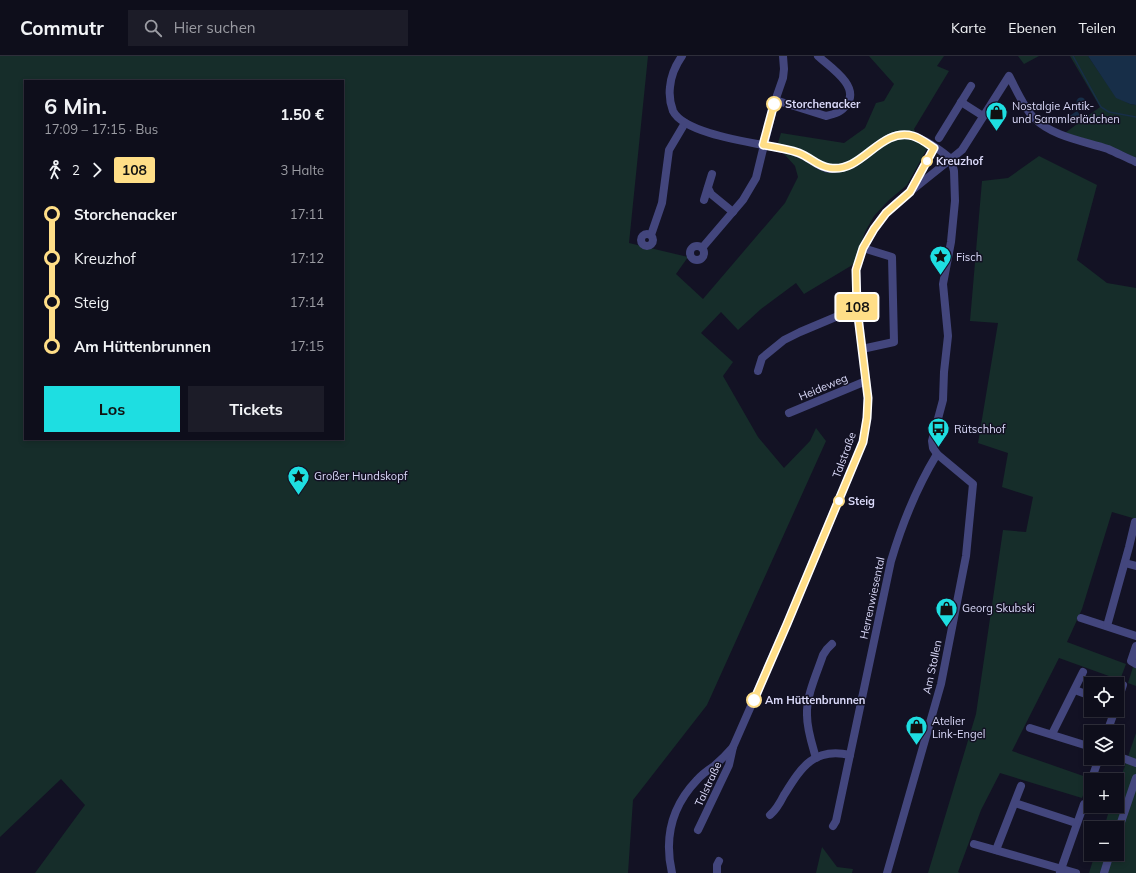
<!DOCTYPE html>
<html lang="de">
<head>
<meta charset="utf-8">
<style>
  body { margin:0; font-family:Mulish,sans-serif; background:#1c1c28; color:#f1f3f6; height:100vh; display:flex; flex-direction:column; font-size:15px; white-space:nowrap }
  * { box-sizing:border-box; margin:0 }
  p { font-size:13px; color:#9b9ca3 }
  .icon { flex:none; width:22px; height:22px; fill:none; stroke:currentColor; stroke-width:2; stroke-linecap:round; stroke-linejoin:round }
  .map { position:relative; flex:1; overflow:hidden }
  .details { position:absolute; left:24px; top:24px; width:320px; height:360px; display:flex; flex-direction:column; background:#0e0e1b; border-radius:0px; box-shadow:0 2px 6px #0003,0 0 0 1px #2e2e3a }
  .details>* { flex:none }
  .badge { padding:0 8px; border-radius:3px; font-size:14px; line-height:26px }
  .tools { position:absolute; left:1084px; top:621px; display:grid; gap:8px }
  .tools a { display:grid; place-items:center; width:40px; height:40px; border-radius:0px; background:#0e0e1b; box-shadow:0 2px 6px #0003,0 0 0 1px #2e2e3a; font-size:20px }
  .map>.badge { position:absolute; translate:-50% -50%; box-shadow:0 0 0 2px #fff }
  .legs { display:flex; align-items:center; gap:6px; height:44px; padding:0 20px; font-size:13px }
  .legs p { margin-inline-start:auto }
  .head { display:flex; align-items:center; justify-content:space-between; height:68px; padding:0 20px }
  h1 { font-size:22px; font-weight:700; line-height:30px }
  .cta { display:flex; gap:8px; margin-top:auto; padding:8px 20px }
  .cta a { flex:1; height:46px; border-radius:0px; background:#1edee1; color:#111; font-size:16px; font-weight:700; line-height:46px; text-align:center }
  .cta a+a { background:#1c1c28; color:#f1f3f6 }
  ul { padding:0 20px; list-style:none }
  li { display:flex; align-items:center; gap:14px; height:44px; font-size:15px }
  li i { display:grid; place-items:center; width:6px; height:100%; margin:0 5px; background:currentColor }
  li i::after { content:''; width:10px; height:10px; margin:-5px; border:3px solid; border-radius:50%; background:#0e0e1b }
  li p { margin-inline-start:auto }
  li:first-child i { background:linear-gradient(#0000 50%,currentColor 0) }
  li:last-child i { background:linear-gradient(currentColor 50%,#0000 0) }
  header { display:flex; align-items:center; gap:24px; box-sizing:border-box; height:56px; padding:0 20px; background:#0e0e1b; border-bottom:1px solid #2e2e3a }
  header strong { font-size:19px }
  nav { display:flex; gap:22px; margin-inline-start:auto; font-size:14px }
  .search { width:280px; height:36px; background:#1c1c28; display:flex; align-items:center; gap:10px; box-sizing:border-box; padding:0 14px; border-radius:0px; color:#9b9ca3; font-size:15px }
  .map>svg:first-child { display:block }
</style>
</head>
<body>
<header>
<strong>Commutr</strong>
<div class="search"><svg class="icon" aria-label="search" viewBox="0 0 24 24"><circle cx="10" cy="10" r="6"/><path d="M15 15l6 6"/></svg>Hier suchen</div>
<nav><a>Karte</a><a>Ebenen</a><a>Teilen</a></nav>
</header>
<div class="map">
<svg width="1136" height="817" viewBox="0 0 1136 817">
  <rect width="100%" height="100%" fill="#131224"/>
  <g fill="#162d2a" fill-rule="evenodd">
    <path d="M 0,0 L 648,0 L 629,187 L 688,201 L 676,218 L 703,243 L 785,147 L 798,121 L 795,110 L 777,90 L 781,77 L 844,87 L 865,72 L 876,47 L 884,45 L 894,28 L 869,0 L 944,0 L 937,10 L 949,15 L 914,73 L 920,87 L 928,91 L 907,129 L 889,144 L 874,160 L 865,176 L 854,208 L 804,238 L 796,227 L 761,253 L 738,274 L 721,256 L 701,277 L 733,306 L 723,320 L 758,381 L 784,412 L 810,385 L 816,372 L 826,385 L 707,649 L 633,744 L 628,817 L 35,817 L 85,749 L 61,723 L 0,781 ZM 25,25 L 343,25 L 343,383 L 25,383 Z"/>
    <path d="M 1018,0 L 1039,0 L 1024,8 Z"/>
    <path d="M 1070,0 L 1088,0 L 1116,41 L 1130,48 L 1136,49 L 1136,102 C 1113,90 1089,84 1065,77 L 1100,51 Z"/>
    <path d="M 1039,100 L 1097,129 L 1077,204 L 1107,227 L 1136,232 L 1136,463 L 1112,456 L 1082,553 L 1067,586 L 1126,608 L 1120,624 L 1059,602 L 1012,695 L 1089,722 L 1082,742 L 1000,717 L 981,754 L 958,816 L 960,817 L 928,817 L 976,658 L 1003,474 L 1026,476 L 1033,441 L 1002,431 L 1008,397 L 978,387 L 998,267 L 970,265 L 982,125 L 1008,122 Z"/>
    <path d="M 1133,611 L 1136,612 L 1136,630 L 1128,627 Z"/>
    <path d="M 1136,677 L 1136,817 L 1089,817 L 1095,798 L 1117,798 L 1117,772 L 1104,772 L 1110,751 L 1107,750 L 1117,750 L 1117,733 Z"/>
    <path d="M 822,791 L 837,811 L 853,813 L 852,817 L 816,817 Z"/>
  </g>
  <g fill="#172e48">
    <path d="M 1088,0 L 1136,0 L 1136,49 L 1130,48 L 1116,42 Z"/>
    <circle cx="1081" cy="46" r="4.5"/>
    <path d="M 1077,55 L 1080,59 L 1069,66 L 1068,64 L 1064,67 L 1062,65 Z"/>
  </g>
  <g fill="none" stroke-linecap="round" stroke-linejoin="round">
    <path stroke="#172e48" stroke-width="1.5" d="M 1073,0 L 1101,51 L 1109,56 L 1136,61"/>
    <g stroke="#43467d" stroke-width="8">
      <path d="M 775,44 L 826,60 C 835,58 842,56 847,48 C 860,30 830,11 818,0"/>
      <path d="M 961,46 L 983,60"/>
      <path d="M 939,82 L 971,30"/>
      <path d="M 708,132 L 711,138 L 733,156"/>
      <path d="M 912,132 L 934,91"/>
      <path d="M 704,144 L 712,118"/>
      <circle cx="647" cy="184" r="6"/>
      <path d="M 651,179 L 662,147 L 669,94 L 685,67"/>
      <circle cx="697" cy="197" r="7"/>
      <path d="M 702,192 L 743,144 L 756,122 L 774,48 L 783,22 L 784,13 L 783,0"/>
      <path d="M 862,293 L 894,286 L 892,201 L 863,192"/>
      <path d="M 758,315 L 762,302 L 784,284 L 800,276 L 857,252"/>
      <path d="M 789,357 L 866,325"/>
      <path d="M 1125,507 L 1136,510"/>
      <path d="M 1081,562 L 1136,580"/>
      <path d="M 1107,570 L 1129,491 L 1135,466"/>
      <path d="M 1136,590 L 1131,605 L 1136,608"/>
      <path d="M 1075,634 L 1091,640"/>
      <path d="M 1117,647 L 1123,629"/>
      <path d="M 1030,672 L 1091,691"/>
      <path d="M 1107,676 L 1115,654"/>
      <path d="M 1052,678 L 1083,616"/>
      <path d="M 1117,700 L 1136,707"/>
      <path d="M 816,702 C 812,688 807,674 807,659 C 806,640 817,617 823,599 L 827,593 L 832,588"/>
      <path d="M 1092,722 L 1099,702"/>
      <path d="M 1015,747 L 1076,767"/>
      <path d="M 770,759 C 776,754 780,747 784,739 C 801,712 813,691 850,699"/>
      <path d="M 833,770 L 836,765 L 891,505 C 902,468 917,431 937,398"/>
      <path d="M 698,774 L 729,709 L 733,691"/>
      <path d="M 1117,778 L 1136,722"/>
      <path d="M 974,788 L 1076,817"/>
      <path d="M 996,794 L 1021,730"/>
      <path d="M 1060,816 L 1084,748"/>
      <path d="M 672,817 C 664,782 672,750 697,724 C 702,718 708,714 714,710 C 721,704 727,698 733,691 L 787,568 L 863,386 L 867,361 L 868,342 L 857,252 L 856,214 L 863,192 L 874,173 L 886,157 L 896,147 L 951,103 C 939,93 922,80 906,79 C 878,76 863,115 830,113 C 819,112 810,102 800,98 C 795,96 789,94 783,93 C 758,87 685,79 673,55 C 670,47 669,39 670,31 C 671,19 675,10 682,0"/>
      <path d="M 717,817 L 717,809 L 719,805"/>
      <path d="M 887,817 L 941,628 L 966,500 L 973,428 L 937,398 L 933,392 L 932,385 L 943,344 L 944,316 L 948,280 L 943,228 L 951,186 L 955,145 L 954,115 L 951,103 L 962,94 L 1009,20 C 1016,33 1024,52 1034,62 C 1053,81 1084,85 1108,93 C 1117,97 1127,102 1136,106"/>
      <path d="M 1104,817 L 1110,798"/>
    </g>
  </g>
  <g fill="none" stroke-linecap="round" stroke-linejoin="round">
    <defs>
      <path id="line-1" d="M 754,644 L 787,568 L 863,386 L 867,362 L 868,342 L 857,252 L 856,214 L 863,192 L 874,173 L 886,157 L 910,136 L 934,92 C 928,88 920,82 913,80 C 879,71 863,117 830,112 C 818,111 810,101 799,97 C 788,93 775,91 763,89 L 774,48"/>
    </defs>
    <use href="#line-1" stroke="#fff" stroke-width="9"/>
    <use href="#line-1" stroke="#ffde87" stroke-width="6"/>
  </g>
  <defs>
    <symbol id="shop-pin" viewBox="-11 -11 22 30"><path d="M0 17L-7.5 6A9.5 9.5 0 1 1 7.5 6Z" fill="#1edee1" stroke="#131224"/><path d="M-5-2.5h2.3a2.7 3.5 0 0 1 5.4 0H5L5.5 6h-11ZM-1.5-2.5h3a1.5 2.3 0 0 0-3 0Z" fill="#111"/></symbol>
    <symbol id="sight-pin" viewBox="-11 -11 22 30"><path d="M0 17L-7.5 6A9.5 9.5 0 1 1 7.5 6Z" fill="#1edee1" stroke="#131224"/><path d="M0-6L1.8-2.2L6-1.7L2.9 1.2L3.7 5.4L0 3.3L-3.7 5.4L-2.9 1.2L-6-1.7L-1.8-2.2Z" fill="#111"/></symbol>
    <symbol id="bus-pin" viewBox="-11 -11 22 30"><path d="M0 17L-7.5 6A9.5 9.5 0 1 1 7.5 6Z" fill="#1edee1" stroke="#131224"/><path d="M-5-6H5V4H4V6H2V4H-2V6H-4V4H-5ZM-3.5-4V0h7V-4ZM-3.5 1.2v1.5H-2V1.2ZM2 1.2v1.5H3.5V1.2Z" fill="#111"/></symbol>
  </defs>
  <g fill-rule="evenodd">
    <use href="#shop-pin" x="984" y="44" width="25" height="34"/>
    <use href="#sight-pin" x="928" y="188" width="25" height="34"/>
    <use href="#bus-pin" x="926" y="360" width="25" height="34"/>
    <use href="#sight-pin" x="286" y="408" width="25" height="34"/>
    <use href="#shop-pin" x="934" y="540" width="25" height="34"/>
    <use href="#shop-pin" x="904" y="658" width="25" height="34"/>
  </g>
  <g fill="#fff" stroke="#ffde87" stroke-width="2">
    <circle cx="774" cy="48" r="7"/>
    <circle cx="927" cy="105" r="5"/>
    <circle cx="839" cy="445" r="5"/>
    <circle cx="754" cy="644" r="7"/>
  </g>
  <g text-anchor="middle" stroke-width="3" stroke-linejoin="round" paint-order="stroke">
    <g font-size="11" font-weight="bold" fill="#dbdafa" stroke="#131224" text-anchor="start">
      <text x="785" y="52">Storchenacker</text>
      <text x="936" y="109">Kreuzhof</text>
      <text x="848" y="449">Steig</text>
      <text x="765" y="648">Am Hüttenbrunnen</text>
    </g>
    <g font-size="11" fill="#dbdafa" stroke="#131224" text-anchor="start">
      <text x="1012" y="54">Nostalgie Antik-<tspan x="1012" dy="13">und Sammlerlädchen</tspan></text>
      <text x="956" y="205">Fisch</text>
      <text x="954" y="377">Rütschhof</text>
      <text x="314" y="424">Großer Hundskopf</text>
      <text x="962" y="556">Georg Skubski</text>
      <text x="932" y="669">Atelier<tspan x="932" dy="13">Link-Engel</tspan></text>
    </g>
    <g font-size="11" fill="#dbdafa" stroke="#131224">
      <text transform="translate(823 331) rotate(-23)" y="4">Heideweg</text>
      <text transform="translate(844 399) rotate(-70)" y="4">Talstraße</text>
      <text transform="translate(872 542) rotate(-78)" y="4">Herrenwiesental</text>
      <text transform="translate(932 611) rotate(-78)" y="4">Am Stollen</text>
      <text transform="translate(708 728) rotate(-65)" y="4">Talstraße</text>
    </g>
  </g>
</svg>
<div class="tools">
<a><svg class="icon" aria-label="locate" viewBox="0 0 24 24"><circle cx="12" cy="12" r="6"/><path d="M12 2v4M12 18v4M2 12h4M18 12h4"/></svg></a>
<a><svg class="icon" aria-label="layers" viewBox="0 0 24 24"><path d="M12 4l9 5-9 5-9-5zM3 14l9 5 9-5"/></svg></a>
<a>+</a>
<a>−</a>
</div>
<b class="badge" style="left:857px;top:251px;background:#ffde87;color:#111">108</b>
<section class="details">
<div class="head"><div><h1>6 Min.</h1><p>17:09 – 17:15 · Bus</p></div><b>1.50 €</b></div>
<div class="legs"><svg class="icon" aria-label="walk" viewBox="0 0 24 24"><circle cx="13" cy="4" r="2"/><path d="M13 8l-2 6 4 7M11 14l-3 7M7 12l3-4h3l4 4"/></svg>2<svg class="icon" aria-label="forward" viewBox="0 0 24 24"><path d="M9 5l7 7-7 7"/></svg><b class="badge" style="background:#ffde87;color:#111">108</b><p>3 Halte</p></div>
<ul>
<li><i style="color:#ffde87"></i><b>Storchenacker</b><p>17:11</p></li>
<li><i style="color:#ffde87"></i><span>Kreuzhof</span><p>17:12</p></li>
<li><i style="color:#ffde87"></i><span>Steig</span><p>17:14</p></li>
<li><i style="color:#ffde87"></i><b>Am Hüttenbrunnen</b><p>17:15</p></li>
</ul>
<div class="cta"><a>Los</a><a>Tickets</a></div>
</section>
</div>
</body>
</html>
